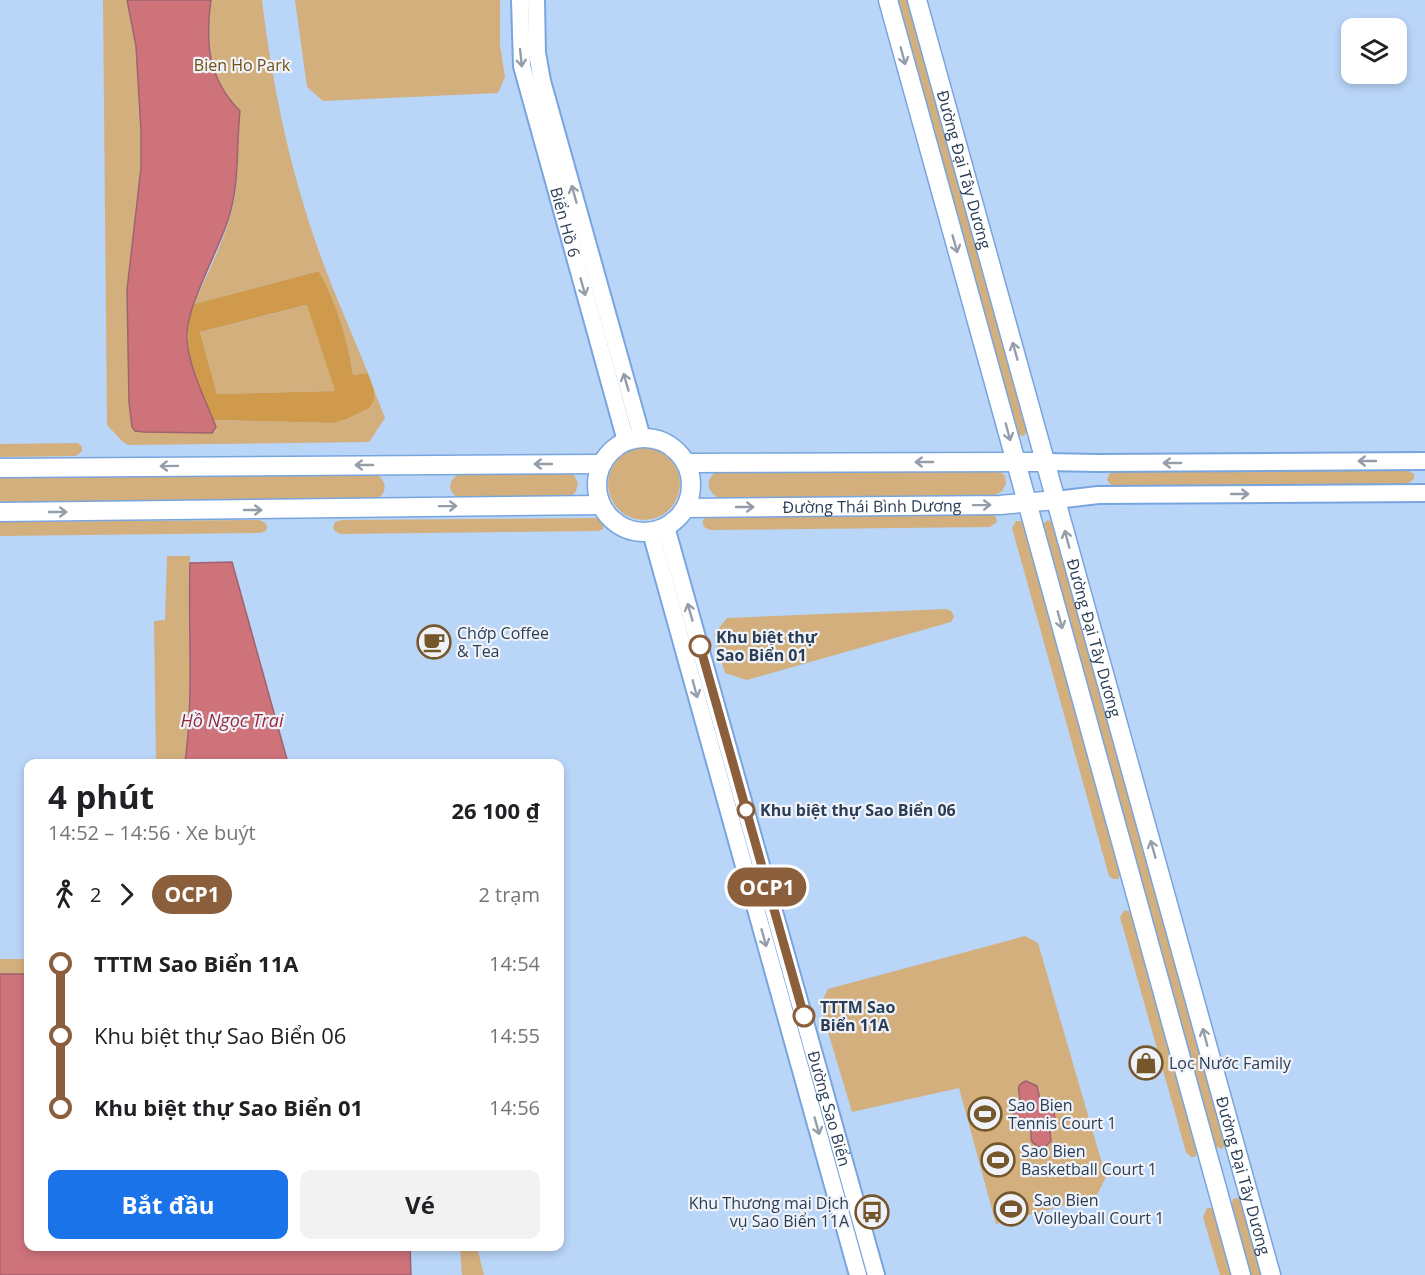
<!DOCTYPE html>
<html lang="vi">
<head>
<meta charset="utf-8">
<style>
  body { margin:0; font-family:"Open Sans",sans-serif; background:#f2f2f2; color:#202124; height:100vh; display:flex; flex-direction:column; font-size:22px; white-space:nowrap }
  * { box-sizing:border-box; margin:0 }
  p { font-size:20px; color:#757577 }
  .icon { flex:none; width:33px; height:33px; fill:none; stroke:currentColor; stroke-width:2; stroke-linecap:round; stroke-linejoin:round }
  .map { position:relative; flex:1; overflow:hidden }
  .panel { position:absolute; left:24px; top:759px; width:540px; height:492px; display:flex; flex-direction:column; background:#fff; border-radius:12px; box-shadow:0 3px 9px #0003 }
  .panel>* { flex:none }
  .badge { padding:0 12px; border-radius:20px; font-size:21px; line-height:39px }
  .buttons { position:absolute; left:1341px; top:18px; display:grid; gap:12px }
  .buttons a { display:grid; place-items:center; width:66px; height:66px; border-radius:12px; background:#fff; box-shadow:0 3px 9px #0003; font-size:30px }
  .map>.badge { position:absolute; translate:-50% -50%; box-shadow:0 0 0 3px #fff }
  .legs { display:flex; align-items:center; gap:9px; height:66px; padding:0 24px; font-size:20px }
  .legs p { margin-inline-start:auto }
  .headline { display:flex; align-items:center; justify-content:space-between; height:102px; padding:0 24px }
  h1 { font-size:33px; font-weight:700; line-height:45px }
  .action { display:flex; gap:12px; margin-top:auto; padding:12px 24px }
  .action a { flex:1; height:69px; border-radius:12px; background:#1a73e8; color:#fff; font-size:24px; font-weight:700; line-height:69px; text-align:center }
  .action a+a { background:#f2f2f2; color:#202124 }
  ul { padding:0 24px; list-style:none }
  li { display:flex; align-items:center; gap:21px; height:72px; font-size:22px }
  li i { display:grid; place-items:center; width:9px; height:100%; margin:0 8px; background:currentColor }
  li i::after { content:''; width:15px; height:15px; margin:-8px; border:4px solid; border-radius:50%; background:#fff }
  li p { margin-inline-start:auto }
  li:first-child i { background:linear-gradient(#0000 50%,currentColor 0) }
  li:last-child i { background:linear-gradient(currentColor 50%,#0000 0) }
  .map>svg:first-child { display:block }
</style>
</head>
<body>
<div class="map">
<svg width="1425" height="1275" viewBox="0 0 1425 1275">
  <rect width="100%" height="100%" fill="#b9d5f8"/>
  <g fill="#d3af7d">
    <path d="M 103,0 L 127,0 L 136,46 L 141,130 L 141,168 L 127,290 L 129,402 L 132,427 L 216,427 L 213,420 L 333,423 L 374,400 L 374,390 L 385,418 L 369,442 L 128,445 L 122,441 L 107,425 Z"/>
    <path d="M 211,0 L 262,0 C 272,84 289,166 317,246 C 332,289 351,331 368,373 L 353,375 C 347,337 337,305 319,271 L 194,304 C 209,269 229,233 235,195 C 239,167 237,139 239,111 C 208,79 204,44 211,0 Z"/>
    <path d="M 295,0 L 500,0 L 500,45 L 505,77 L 498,93 L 323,101 L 307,87 Z"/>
    <path d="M 896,0 L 909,0 L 1028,430 L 1024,436 L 1018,435 L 1016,431 Z"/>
    <path d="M 308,305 L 335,391 L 217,394 L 200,332 Z"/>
    <path d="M 78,443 L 82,447 L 82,451 L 76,456 L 0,457 L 0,444 Z"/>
    <circle cx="644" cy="484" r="36"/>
    <path d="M 998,470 L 1005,476 L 1006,484 L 1002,491 L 995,495 L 719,498 C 705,491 705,476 720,471 Z"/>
    <path d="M 1407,470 L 1414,474 L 1414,479 L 1407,484 L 1113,487 L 1107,480 L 1109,474 L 1113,472 Z"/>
    <path d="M 566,472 L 574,475 L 578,483 L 576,491 L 571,497 L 461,499 C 446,493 447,478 462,473 Z"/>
    <path d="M 370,474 L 379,476 C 388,484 386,496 374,500 L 0,503 L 0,477 Z"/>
    <path d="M 992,514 L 996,517 L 997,522 L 990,527 L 710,530 C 705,528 702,526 703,520 L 707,517 Z"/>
    <path d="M 597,518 L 601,520 L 604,524 L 603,529 L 598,531 L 340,534 L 335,531 L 333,528 L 335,522 L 342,520 Z"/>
    <path d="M 259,520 L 264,522 L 267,526 L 266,531 L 260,533 L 0,536 L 0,522 Z"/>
    <path d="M 1048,520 L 1055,525 L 1226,1143 L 1222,1149 L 1214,1146 L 1042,528 L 1043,524 Z"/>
    <path d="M 1016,521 L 1021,521 L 1025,525 L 1121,873 L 1118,879 L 1113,879 L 1109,876 L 1012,528 Z"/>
    <path d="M 167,556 L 190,556 C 188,625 194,695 185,763 L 156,763 L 154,621 L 165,620 Z"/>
    <path d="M 947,609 L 952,612 L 954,617 L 951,622 L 747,680 L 725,673 L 714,634 L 727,618 Z"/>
    <path d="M 1125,910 L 1131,912 L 1198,1151 L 1195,1157 L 1191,1157 L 1186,1152 L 1120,917 Z"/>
    <path d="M 1025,936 L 1038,943 L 1106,1177 L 1096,1197 L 996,1224 L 959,1088 L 852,1112 L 820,1005 L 828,989 Z"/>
    <rect x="0" y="959" width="28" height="15"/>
    <path d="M 1236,1198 L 1241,1200 L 1243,1205 L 1263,1275 L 1250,1275 L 1231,1208 L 1233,1199 Z"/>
    <path d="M 1207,1208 L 1211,1208 L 1215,1212 L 1233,1275 L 1220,1275 L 1203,1217 Z"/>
    <path d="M 460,1247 L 477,1247 L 484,1275 L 462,1275 Z"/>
  </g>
  <path fill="#cf9a4b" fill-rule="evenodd" d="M 319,271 C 337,305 347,337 353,375 L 368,373 L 374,390 L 374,400 L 369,408 L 346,419 L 333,423 L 213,420 C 198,380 177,346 194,304 ZM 307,305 L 335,391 L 217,394 L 200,332 Z"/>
  <g fill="#cf737b" stroke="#9e6370" stroke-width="1.5">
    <path d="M 127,0 L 211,0 C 205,43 208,79 240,111 C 236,148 240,184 228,220 C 218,252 184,310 187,340 C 189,368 206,401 216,427 L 212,433 L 144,432 L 135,431 L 132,427 L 129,402 L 127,290 L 141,168 L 141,130 L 136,46 Z"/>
    <path d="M 232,562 L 288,763 L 185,763 C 194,697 188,630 190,563 Z"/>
    <path d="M 0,974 L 28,974 L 28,1246 L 410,1247 L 411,1275 L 0,1275 Z"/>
    <path d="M 1026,1081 L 1037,1086 L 1040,1100 L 1052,1109 L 1054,1113 L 1055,1118 L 1050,1131 L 1051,1141 L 1044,1148 C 1038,1147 1034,1145 1031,1140 C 1031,1131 1032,1128 1026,1122 L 1019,1121 L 1013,1115 C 1015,1111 1020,1107 1020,1102 C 1020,1091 1014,1086 1026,1081 Z"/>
  </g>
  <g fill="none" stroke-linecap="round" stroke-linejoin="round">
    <defs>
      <g id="tertiary">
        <path id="s1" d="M 520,0 L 522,66 L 626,441"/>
        <path d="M 536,0 L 537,53 L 542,81 L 642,438"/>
        <path d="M 1046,462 L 1098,463 L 1425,461"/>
        <path d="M 1056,500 L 1098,495 L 1425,493"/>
        <path id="s2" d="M 666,527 L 876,1275"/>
        <path d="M 651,532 L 858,1275"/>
      </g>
      <g id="secondary">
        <path d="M 888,0 L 1241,1275"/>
        <path id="s3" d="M 917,0 L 1271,1275"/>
        <circle cx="644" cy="485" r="47"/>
        <path d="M 686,463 L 1046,462"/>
        <path d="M 0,468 L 602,464"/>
        <path id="s4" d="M 686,508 L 1000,505 L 1056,500"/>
        <path d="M 0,512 L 601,505"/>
      </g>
    </defs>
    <use href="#tertiary" stroke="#79a5de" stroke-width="20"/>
    <use href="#secondary" stroke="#79a5de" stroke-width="21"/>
    <use href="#tertiary" stroke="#fff" stroke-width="16"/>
    <use href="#secondary" stroke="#fff" stroke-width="18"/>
  </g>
  <defs><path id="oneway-shaft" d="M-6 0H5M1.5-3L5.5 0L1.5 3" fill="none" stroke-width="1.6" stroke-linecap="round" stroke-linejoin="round" transform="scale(1.5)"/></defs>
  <g stroke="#949eaa">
    <use href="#oneway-shaft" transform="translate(903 56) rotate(75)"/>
    <use href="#oneway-shaft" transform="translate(521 58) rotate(84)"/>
    <use href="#oneway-shaft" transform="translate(574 194) rotate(-106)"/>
    <use href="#oneway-shaft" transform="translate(955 244) rotate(74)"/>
    <use href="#oneway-shaft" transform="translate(583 287) rotate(74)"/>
    <use href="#oneway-shaft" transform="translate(1015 351) rotate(-106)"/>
    <use href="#oneway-shaft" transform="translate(626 382) rotate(-106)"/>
    <use href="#oneway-shaft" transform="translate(1008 432) rotate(75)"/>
    <use href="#oneway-shaft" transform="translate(1367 461) rotate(180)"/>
    <use href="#oneway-shaft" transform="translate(924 462) rotate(180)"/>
    <use href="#oneway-shaft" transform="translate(1172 463) rotate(180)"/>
    <use href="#oneway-shaft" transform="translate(543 464) rotate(180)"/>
    <use href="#oneway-shaft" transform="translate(364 465) rotate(180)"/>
    <use href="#oneway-shaft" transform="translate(169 466) rotate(179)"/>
    <use href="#oneway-shaft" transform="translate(1240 494)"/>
    <use href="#oneway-shaft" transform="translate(982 505) rotate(-1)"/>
    <use href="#oneway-shaft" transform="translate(448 506) rotate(-1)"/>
    <use href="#oneway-shaft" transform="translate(745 507)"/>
    <use href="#oneway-shaft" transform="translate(253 510)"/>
    <use href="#oneway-shaft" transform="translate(58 512)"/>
    <use href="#oneway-shaft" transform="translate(1067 539) rotate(-105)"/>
    <use href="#oneway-shaft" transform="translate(690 612) rotate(-106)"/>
    <use href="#oneway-shaft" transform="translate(1060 620) rotate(75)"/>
    <use href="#oneway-shaft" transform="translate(695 689) rotate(75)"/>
    <use href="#oneway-shaft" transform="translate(1153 849) rotate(-106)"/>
    <use href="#oneway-shaft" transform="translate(764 938) rotate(74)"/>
    <use href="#oneway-shaft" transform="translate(1205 1037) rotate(-105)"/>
    <use href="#oneway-shaft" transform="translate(817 1126) rotate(74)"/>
  </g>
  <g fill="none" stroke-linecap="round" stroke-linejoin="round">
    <defs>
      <path id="line-1" d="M 700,646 L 804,1016"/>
    </defs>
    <use href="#line-1" stroke="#fff" stroke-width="14"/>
    <use href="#line-1" stroke="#8b5e3c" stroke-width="9"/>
  </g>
  <defs>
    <symbol id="cafe-ring" viewBox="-11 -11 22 22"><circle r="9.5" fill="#eff3f9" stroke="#75572b" stroke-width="1.5"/><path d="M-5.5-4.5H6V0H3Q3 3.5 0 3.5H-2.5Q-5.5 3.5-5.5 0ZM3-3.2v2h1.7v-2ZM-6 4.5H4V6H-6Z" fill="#75572b"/></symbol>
    <symbol id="shop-ring" viewBox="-11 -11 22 22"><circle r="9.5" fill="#eff3f9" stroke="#75572b" stroke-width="1.5"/><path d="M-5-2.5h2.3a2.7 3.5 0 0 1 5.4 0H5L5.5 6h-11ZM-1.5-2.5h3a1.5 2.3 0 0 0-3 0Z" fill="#75572b"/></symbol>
    <symbol id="stadium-ring" viewBox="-11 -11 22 22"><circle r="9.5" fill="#eff3f9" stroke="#75572b" stroke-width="1.5"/><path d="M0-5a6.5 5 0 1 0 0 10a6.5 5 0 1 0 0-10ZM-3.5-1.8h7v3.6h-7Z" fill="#75572b"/></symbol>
    <symbol id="bus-ring" viewBox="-11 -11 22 22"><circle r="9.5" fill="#eff3f9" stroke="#75572b" stroke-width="1.5"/><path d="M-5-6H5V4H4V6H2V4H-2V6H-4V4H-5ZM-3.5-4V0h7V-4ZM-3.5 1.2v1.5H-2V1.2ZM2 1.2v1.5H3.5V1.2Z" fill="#75572b"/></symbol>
  </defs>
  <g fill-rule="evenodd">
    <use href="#cafe-ring" x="415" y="623" width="38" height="38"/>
    <use href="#shop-ring" x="1127" y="1044" width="38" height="38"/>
    <use href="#stadium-ring" x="966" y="1095" width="38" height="38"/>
    <use href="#stadium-ring" x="979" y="1141" width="38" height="38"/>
    <use href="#stadium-ring" x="992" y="1190" width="38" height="38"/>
    <use href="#bus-ring" x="853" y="1193" width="38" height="38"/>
  </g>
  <g fill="#fff" stroke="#8b5e3c" stroke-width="3">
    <circle cx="700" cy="646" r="10"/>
    <circle cx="746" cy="810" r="8"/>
    <circle cx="804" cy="1016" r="10"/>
  </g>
  <g text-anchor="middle" stroke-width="4.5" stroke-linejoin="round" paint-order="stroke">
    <g font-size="16" fill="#745014" stroke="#eff3f9">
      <text x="242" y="71">Bien Ho Park</text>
    </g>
    <g font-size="16" fill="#2a3d55" stroke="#eff3f9">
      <text dy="6" stroke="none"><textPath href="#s3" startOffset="176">Đường Đại Tây Dương</textPath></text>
      <text dy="6" stroke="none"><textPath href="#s1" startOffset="228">Biển Hồ 6</textPath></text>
      <text dy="6" stroke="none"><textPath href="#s4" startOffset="186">Đường Thái Bình Dương</textPath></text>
      <text dy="6" stroke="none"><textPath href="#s3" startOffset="662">Đường Đại Tây Dương</textPath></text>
      <text dy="6" stroke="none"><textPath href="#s2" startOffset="604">Đường Sao Biển</textPath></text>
      <text dy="6" stroke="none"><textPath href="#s3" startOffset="1220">Đường Đại Tây Dương</textPath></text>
    </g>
    <g font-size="16" fill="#2a3d55" stroke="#eff3f9" text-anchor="start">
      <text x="457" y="639">Chớp Coffee<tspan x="457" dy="18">&amp; Tea</tspan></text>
      <text x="1169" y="1069">Lọc Nước Family</text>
      <text x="1008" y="1111">Sao Bien<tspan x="1008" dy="18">Tennis Court 1</tspan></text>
      <text x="1021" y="1157">Sao Bien<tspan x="1021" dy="18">Basketball Court 1</tspan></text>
      <text x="1034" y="1206">Sao Bien<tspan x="1034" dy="18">Volleyball Court 1</tspan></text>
      <text x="849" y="1209" text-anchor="end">Khu Thương mại Dịch<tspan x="849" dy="18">vụ Sao Biển 11A</tspan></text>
    </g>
    <g font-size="16" font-weight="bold" fill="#2a3d55" stroke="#eff3f9" text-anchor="start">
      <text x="716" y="643">Khu biệt thự<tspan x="716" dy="18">Sao Biển 01</tspan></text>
      <text x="760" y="816">Khu biệt thự Sao Biển 06</text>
      <text x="820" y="1013">TTTM Sao<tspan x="820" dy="18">Biển 11A</tspan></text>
    </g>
    <g font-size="18" font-style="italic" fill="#97283c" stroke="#eff3f9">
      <text x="232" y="727">Hồ Ngọc Trai</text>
    </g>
  </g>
</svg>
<div class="buttons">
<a><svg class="icon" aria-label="layers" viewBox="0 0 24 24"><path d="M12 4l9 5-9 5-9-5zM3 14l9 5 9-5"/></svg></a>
</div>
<b class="badge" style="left:767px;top:887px;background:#8b5e3c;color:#fff">OCP1</b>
<section class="panel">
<div class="headline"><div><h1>4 phút</h1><p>14:52 – 14:56 · Xe buýt</p></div><b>26 100 ₫</b></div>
<div class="legs"><svg class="icon" aria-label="walk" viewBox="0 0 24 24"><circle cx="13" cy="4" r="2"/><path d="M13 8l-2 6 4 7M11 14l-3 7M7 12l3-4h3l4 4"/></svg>2<svg class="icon" aria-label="forward" viewBox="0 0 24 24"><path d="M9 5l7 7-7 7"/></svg><b class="badge" style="background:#8b5e3c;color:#fff">OCP1</b><p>2 trạm</p></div>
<ul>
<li><i style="color:#8b5e3c"></i><b>TTTM Sao Biển 11A</b><p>14:54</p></li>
<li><i style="color:#8b5e3c"></i><span>Khu biệt thự Sao Biển 06</span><p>14:55</p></li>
<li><i style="color:#8b5e3c"></i><b>Khu biệt thự Sao Biển 01</b><p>14:56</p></li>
</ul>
<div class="action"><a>Bắt đầu</a><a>Vé</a></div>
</section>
</div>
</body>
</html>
